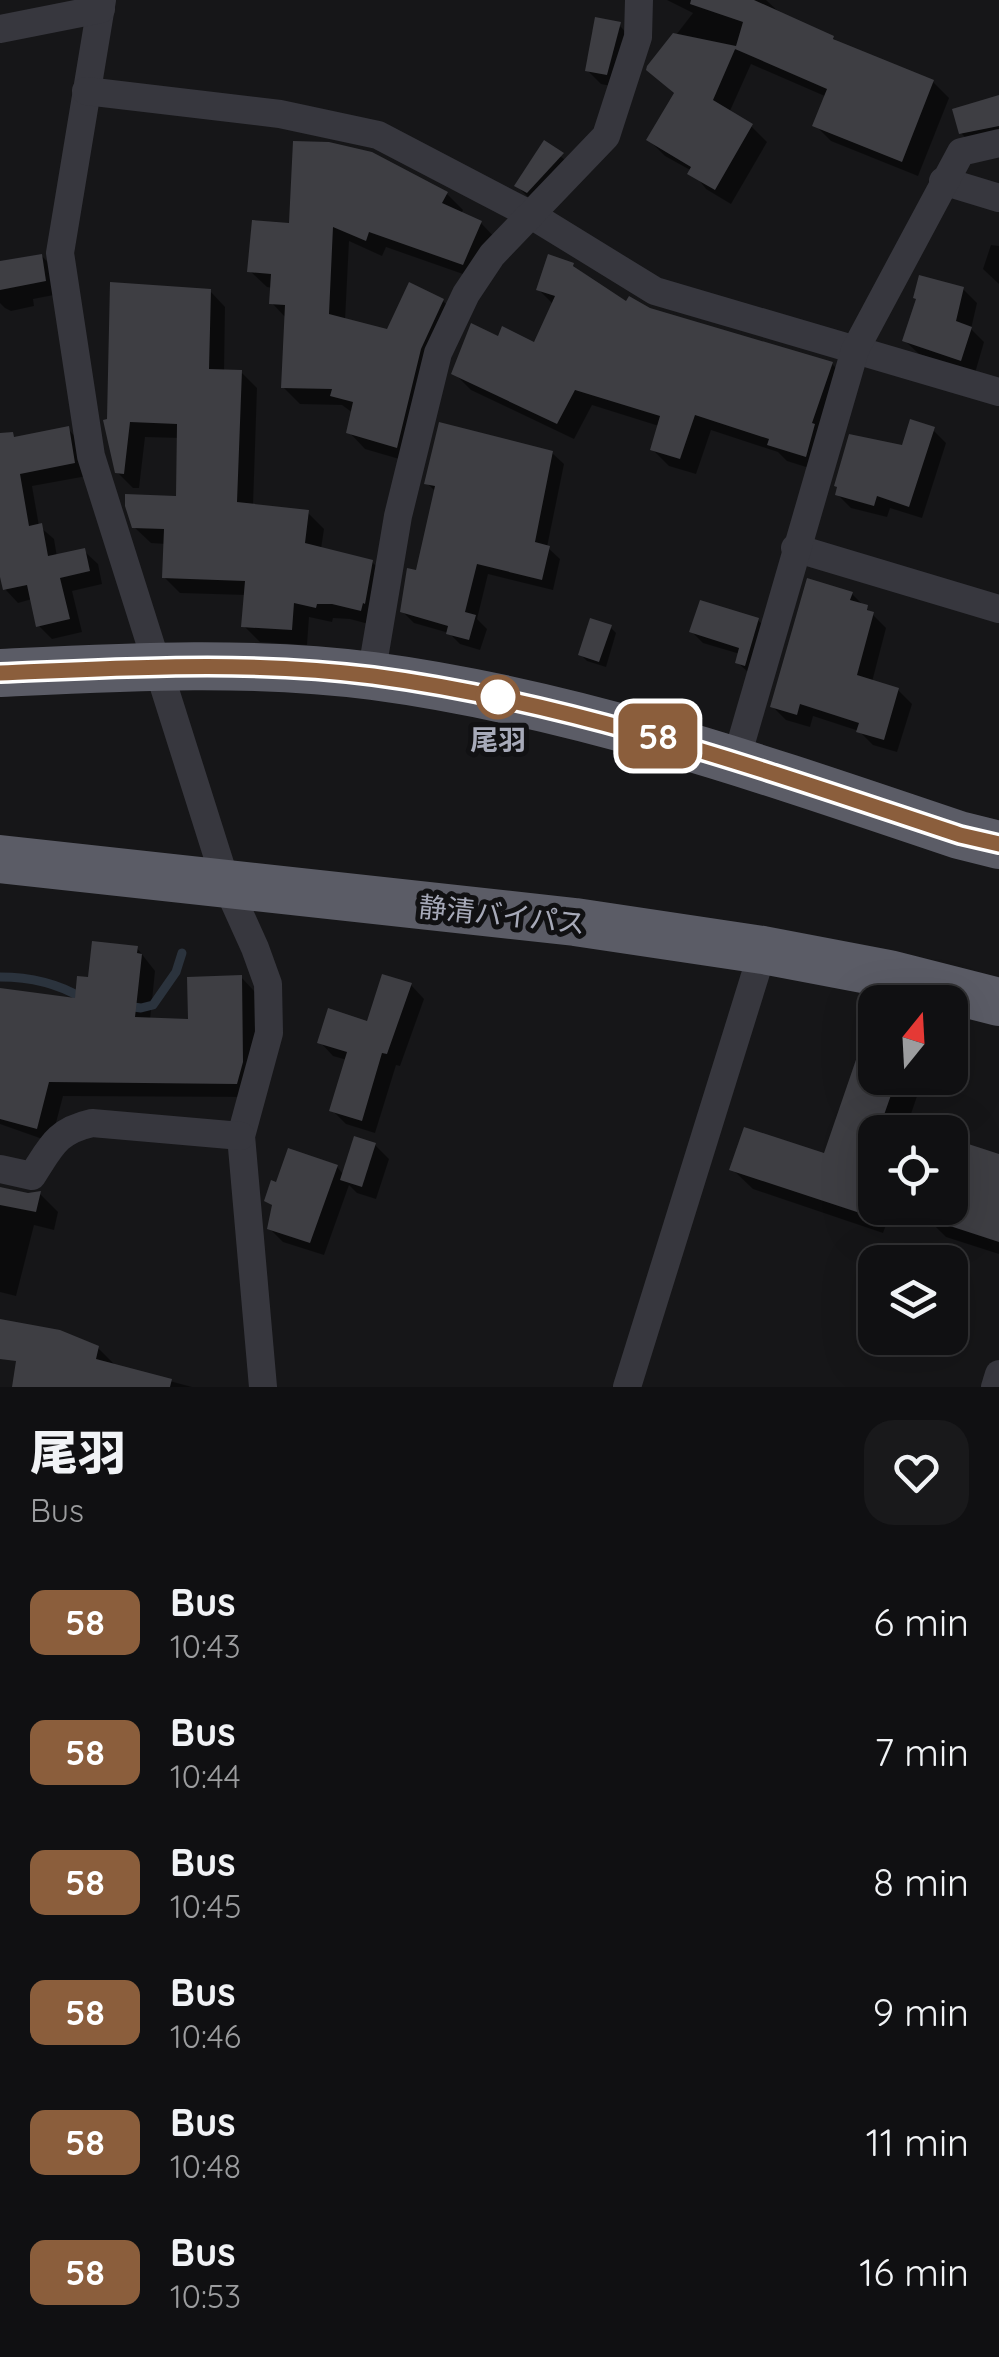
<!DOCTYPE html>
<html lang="en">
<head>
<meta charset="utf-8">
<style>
  body { margin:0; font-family:Quicksand,"Noto Sans JP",sans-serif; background:#19191b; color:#f1f3f6; height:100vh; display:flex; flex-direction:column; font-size:38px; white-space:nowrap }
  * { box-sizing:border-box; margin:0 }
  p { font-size:32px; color:#9c9d9f }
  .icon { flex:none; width:55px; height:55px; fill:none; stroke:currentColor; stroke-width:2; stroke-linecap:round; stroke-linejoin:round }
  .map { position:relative; height:1387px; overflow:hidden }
  .side { display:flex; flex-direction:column; background:#101012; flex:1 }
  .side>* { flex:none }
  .badge { padding:0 20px; border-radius:15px; font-size:35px; line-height:65px }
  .needle { width:65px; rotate:18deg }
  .tools { position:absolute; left:858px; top:985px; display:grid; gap:20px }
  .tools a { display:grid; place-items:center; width:110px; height:110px; border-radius:20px; background:#101012; box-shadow:0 10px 40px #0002,0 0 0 2px #303032; font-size:50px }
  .map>.badge { position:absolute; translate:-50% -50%; box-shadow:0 0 0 5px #fff }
  .round { display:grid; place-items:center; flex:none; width:105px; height:105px; border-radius:30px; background:#19191b }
  .overview { display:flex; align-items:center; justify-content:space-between; height:170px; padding:0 30px }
  h1 { font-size:48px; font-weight:800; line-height:75px }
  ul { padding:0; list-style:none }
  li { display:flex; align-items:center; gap:30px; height:130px; padding:0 30px }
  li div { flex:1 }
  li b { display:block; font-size:38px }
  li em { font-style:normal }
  li .badge { min-width:110px; font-weight:700; text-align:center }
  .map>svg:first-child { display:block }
</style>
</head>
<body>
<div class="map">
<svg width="999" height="1387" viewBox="0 0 999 1387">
  <rect width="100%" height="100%" fill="#161618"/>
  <g fill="#0007">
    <path d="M 667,0 L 766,0 L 781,14 L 833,38 L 840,44 L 933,82 L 949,98 L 918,176 L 831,141 L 815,125 L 827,97 L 751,64 L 729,113 L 751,126 L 767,142 L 731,204 L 706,189 L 692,171 L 665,156 L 649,140 L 676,95 L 649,70 L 693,13 Z"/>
    <path d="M 620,26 L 633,40 L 621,88 L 601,84 L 587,70 Z"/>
    <path d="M 999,98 L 999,138 L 972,144 L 961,133 Z"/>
    <path d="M 545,144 L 575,168 L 531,200 L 517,186 Z"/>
    <path d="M 447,194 L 463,210 L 461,214 L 481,223 L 497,240 L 480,280 L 386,247 L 382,256 L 349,241 L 345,321 L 388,332 L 443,301 L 459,317 L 413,463 L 365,449 L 349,432 L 353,413 L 342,405 L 300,404 L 283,387 L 286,318 L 272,303 L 273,288 L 267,287 L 250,271 L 291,226 Z"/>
    <path d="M 991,245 L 999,246 L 999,284 L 983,269 Z"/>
    <path d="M 42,256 L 55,270 L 59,294 L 33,299 L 34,306 L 11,311 L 5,308 L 0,303 L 0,264 Z"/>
    <path d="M 572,265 L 626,304 L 832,364 L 849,381 L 822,472 L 787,461 L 778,452 L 711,430 L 696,474 L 669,466 L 652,449 L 659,426 L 592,405 L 574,439 L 471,390 L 454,373 L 499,339 L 535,345 L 554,305 L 538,289 Z"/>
    <path d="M 963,289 L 977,303 L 971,329 L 984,342 L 975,373 L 919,354 L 905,341 Z"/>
    <path d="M 210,291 L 225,307 L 224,372 L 241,372 L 257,388 L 253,506 L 308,513 L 324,529 L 321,549 L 372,562 L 388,578 L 376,626 L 350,619 L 333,618 L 332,622 L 309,617 L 307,645 L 260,642 L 244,626 L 246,595 L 180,593 L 164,577 L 166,544 L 151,543 L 134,527 L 179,499 L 180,438 L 145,437 L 139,488 L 133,488 L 117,472 L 106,422 Z"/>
    <path d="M 68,429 L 81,443 L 87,476 L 32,486 L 39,526 L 54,539 L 57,557 L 84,551 L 98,564 L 102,584 L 72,591 L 82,632 L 52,639 L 39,626 L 32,599 L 18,603 L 5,589 L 0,561 L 0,469 Z"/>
    <path d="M 933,430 L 946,443 L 922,518 L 890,508 L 887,517 L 851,508 L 838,495 Z"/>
    <path d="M 552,453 L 564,464 L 547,547 L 560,559 L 553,590 L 488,574 L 477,619 L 487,629 L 480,650 L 460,644 L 449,633 L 414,623 L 402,611 L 418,573 L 436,492 L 427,483 Z"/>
    <path d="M 852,594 L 886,628 L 872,682 L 898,690 L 912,704 L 897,752 L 873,745 L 859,731 L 813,716 L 810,727 L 786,720 L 772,706 Z"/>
    <path d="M 758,620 L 769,632 L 749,673 L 737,662 L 740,654 L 703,643 L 692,632 Z"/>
    <path d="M 610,627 L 616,633 L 606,667 L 587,661 L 580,654 Z"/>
    <path d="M 137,948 L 155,971 L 150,1020 L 190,1022 L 241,977 L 255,992 L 256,1078 L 251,1097 L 63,1096 L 51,1142 L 0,1124 L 0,991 L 77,1000 L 90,980 Z"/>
    <path d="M 411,985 L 424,999 L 400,1066 L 396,1065 L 375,1133 L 346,1124 L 332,1110 L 347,1060 L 333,1056 L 320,1042 L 369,1024 Z"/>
    <path d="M 875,1054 L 875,1078 L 915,1078 L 921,1084 L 905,1132 L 875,1132 L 875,1208 L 892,1208 L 883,1233 L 753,1189 L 732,1169 L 826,1157 Z"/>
    <path d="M 950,1141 L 999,1156 L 999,1254 L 946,1237 L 925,1216 L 928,1208 L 950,1208 Z"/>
    <path d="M 375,1145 L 389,1159 L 376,1199 L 357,1193 L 349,1185 L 324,1255 L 283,1242 L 269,1228 L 274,1207 L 267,1200 L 337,1167 L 344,1175 Z"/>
    <path d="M 0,1189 L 28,1196 L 40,1194 L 58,1212 L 54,1230 L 34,1225 L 16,1296 L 0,1292 Z"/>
    <path d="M 98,1348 L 117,1367 L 192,1387 L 14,1387 Z"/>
  </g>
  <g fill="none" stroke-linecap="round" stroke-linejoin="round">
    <g stroke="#2b333d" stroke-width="9">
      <path d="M 0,977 C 29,977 57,983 82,998"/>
      <path d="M 126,1006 L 141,1008 L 153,1005 L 176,972 L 182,953"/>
    </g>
  </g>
  <g fill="#3e3e43">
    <path d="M 691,0 L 754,0 L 834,36 L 833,39 L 934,80 L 902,162 L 812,126 L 827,89 L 735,49 L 736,47 L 713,100 L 753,124 L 715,190 L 687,174 L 691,167 L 646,140 L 674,93 L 646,70 L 647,66 L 673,33 L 736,46 L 743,22 L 690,4 Z"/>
    <path d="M 595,17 L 621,22 L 607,75 L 585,71 Z"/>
    <path d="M 999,95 L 999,126 L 959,134 L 952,109 Z"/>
    <path d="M 544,140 L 564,153 L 527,193 L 514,186 Z"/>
    <path d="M 293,141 L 329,142 L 372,152 L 448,192 L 442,203 L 482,221 L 463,265 L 369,232 L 366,241 L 333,227 L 329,314 L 387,329 L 409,282 L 444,299 L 421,349 L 397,448 L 346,433 L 353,402 L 330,396 L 332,389 L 281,388 L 285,305 L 269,304 L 271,274 L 247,272 L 252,220 L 289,223 Z"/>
    <path d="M 42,254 L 46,281 L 0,290 L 0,261 Z"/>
    <path d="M 548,254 L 574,263 L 573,266 L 626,301 L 629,296 L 650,308 L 833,362 L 812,423 L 815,424 L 806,457 L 767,445 L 769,439 L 695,415 L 680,459 L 650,450 L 660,416 L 575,390 L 557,424 L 451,374 L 471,323 L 498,336 L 502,326 L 534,342 L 555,296 L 536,290 Z"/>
    <path d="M 919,275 L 964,287 L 956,321 L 972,327 L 961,361 L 902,341 L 916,299 L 913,298 Z"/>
    <path d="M 110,282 L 211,289 L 209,369 L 242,370 L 237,502 L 309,510 L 305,543 L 373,560 L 365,604 L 363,603 L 361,611 L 332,604 L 317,604 L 316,608 L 294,603 L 292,630 L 241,627 L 245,581 L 162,578 L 164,529 L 132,528 L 125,506 L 125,494 L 176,496 L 177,424 L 130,422 L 124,474 L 115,473 L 103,420 L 107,419 Z"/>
    <path d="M 910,419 L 935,427 L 909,507 L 877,496 L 874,506 L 835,495 L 837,487 L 834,486 L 849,434 L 902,445 Z"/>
    <path d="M 439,422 L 553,451 L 535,542 L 550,546 L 542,580 L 477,564 L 465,612 L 476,615 L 469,640 L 446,634 L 448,626 L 400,612 L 407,568 L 416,570 L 435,486 L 424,484 Z"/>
    <path d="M 69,426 L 75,463 L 20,474 L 29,526 L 42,523 L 48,556 L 85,548 L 90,571 L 60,578 L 70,619 L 36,627 L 27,585 L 3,590 L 0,577 L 0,433 L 13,432 L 14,437 Z"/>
    <path d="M 807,578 L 853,592 L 850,600 L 868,605 L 867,610 L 874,612 L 857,675 L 899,688 L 884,740 L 856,732 L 859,723 L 800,704 L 797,715 L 770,707 Z"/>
    <path d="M 700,600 L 759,618 L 745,666 L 735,663 L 739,648 L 689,632 Z"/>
    <path d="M 590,618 L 612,625 L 599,662 L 578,655 Z"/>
    <path d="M 92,941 L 138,946 L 137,953 L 142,954 L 135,1017 L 188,1019 L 187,977 L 242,975 L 243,1062 L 237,1084 L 49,1082 L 37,1129 L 0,1119 L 0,988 L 75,998 L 77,976 L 88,977 Z"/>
    <path d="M 382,974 L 412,983 L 387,1054 L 382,1053 L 362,1121 L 329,1111 L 347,1052 L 317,1043 L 328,1008 L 367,1021 Z"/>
    <path d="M 871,1016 L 875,1016 L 875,1078 L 897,1078 L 878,1132 L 875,1132 L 866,1167 L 875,1170 L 875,1178 L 863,1214 L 729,1170 L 744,1127 L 824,1153 Z"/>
    <path d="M 354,1136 L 376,1143 L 362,1187 L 340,1180 Z"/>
    <path d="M 950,1138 L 999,1154 L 999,1242 L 950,1226 Z"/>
    <path d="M 288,1148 L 338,1165 L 310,1243 L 267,1229 L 272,1205 L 264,1201 L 271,1180 L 276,1182 Z"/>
    <path d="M 0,1187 L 28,1193 L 41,1191 L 36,1212 L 0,1205 Z"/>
    <path d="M 0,1319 L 60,1330 L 99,1346 L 96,1359 L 172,1379 L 170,1387 L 12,1387 L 16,1361 L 0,1359 Z"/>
  </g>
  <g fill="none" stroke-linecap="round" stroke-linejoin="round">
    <g stroke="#37373e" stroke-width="28">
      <path d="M 102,0 L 60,253 L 91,456 L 227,886 L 255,948 L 268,984 L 269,1033 L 241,1136 L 263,1387"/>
      <path d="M 0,29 L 101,9"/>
      <path d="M 86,91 L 280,114 L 378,135 L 533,216 L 655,291 L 999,392"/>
      <path d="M 943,181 L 999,198"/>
      <path d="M 795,548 L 999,609"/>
      <path d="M 371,676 L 398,516 L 438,353 L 466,294 L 492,255 L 606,136 L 638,37 L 639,0"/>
      <path d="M 736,760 L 855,350 L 961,152 L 999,143"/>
      <path d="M 0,1169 L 32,1176 C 51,1147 56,1131 92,1123 L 241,1136"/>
      <path d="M 627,1387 L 763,950"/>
      <path d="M 995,1387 L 999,1374"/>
    </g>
    <g stroke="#5b5c66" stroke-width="48">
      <path d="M 0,673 C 124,667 249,660 373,676 C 575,703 766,770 959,835 L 999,845"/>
      <path d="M 0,859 L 575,922 L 763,950 L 889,974 L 999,1002"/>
    </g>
  </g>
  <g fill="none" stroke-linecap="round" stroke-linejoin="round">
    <defs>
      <path id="line" d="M 0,673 C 124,668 249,660 373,676 C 576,703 766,771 960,835 L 999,844"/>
    </defs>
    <use href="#line" stroke="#fff" stroke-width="22"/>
    <use href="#line" stroke="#8b5e3c" stroke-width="15"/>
  </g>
  <circle fill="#fff" stroke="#8b5e3c" stroke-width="5" cx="498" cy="697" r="20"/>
  <g text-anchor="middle" stroke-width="10" stroke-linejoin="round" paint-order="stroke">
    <g font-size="28" font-weight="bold" fill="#a7aab9" stroke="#111113">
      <text x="498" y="750">尾羽</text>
    </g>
    <g font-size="28" fill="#a7aab9" stroke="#111113">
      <text transform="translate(502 915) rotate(6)" y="10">静清バイパス</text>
    </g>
  </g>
</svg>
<div class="tools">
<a><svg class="needle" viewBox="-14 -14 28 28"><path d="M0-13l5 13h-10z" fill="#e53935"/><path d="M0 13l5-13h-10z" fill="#9c9d9f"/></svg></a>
<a><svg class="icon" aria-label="locate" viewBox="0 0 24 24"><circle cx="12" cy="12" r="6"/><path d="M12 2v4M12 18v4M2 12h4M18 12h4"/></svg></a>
<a><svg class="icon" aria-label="layers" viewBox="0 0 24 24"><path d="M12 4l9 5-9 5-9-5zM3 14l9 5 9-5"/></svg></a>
</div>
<b class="badge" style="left:658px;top:736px;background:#8b5e3c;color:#fff">58</b>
</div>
<section class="side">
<div class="overview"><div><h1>尾羽</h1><p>Bus</p></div><a class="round"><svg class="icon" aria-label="heart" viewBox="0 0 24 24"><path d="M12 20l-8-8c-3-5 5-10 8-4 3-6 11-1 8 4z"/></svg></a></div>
<ul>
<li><span class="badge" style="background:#8b5e3c;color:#fff">58</span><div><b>Bus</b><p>10:43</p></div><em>6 min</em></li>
<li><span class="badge" style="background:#8b5e3c;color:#fff">58</span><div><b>Bus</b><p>10:44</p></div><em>7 min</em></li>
<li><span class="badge" style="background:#8b5e3c;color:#fff">58</span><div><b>Bus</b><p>10:45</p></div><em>8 min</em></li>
<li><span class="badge" style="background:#8b5e3c;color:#fff">58</span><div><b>Bus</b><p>10:46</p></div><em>9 min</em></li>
<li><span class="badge" style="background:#8b5e3c;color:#fff">58</span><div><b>Bus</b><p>10:48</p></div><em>11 min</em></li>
<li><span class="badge" style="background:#8b5e3c;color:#fff">58</span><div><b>Bus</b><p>10:53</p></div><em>16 min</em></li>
</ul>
</section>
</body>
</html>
